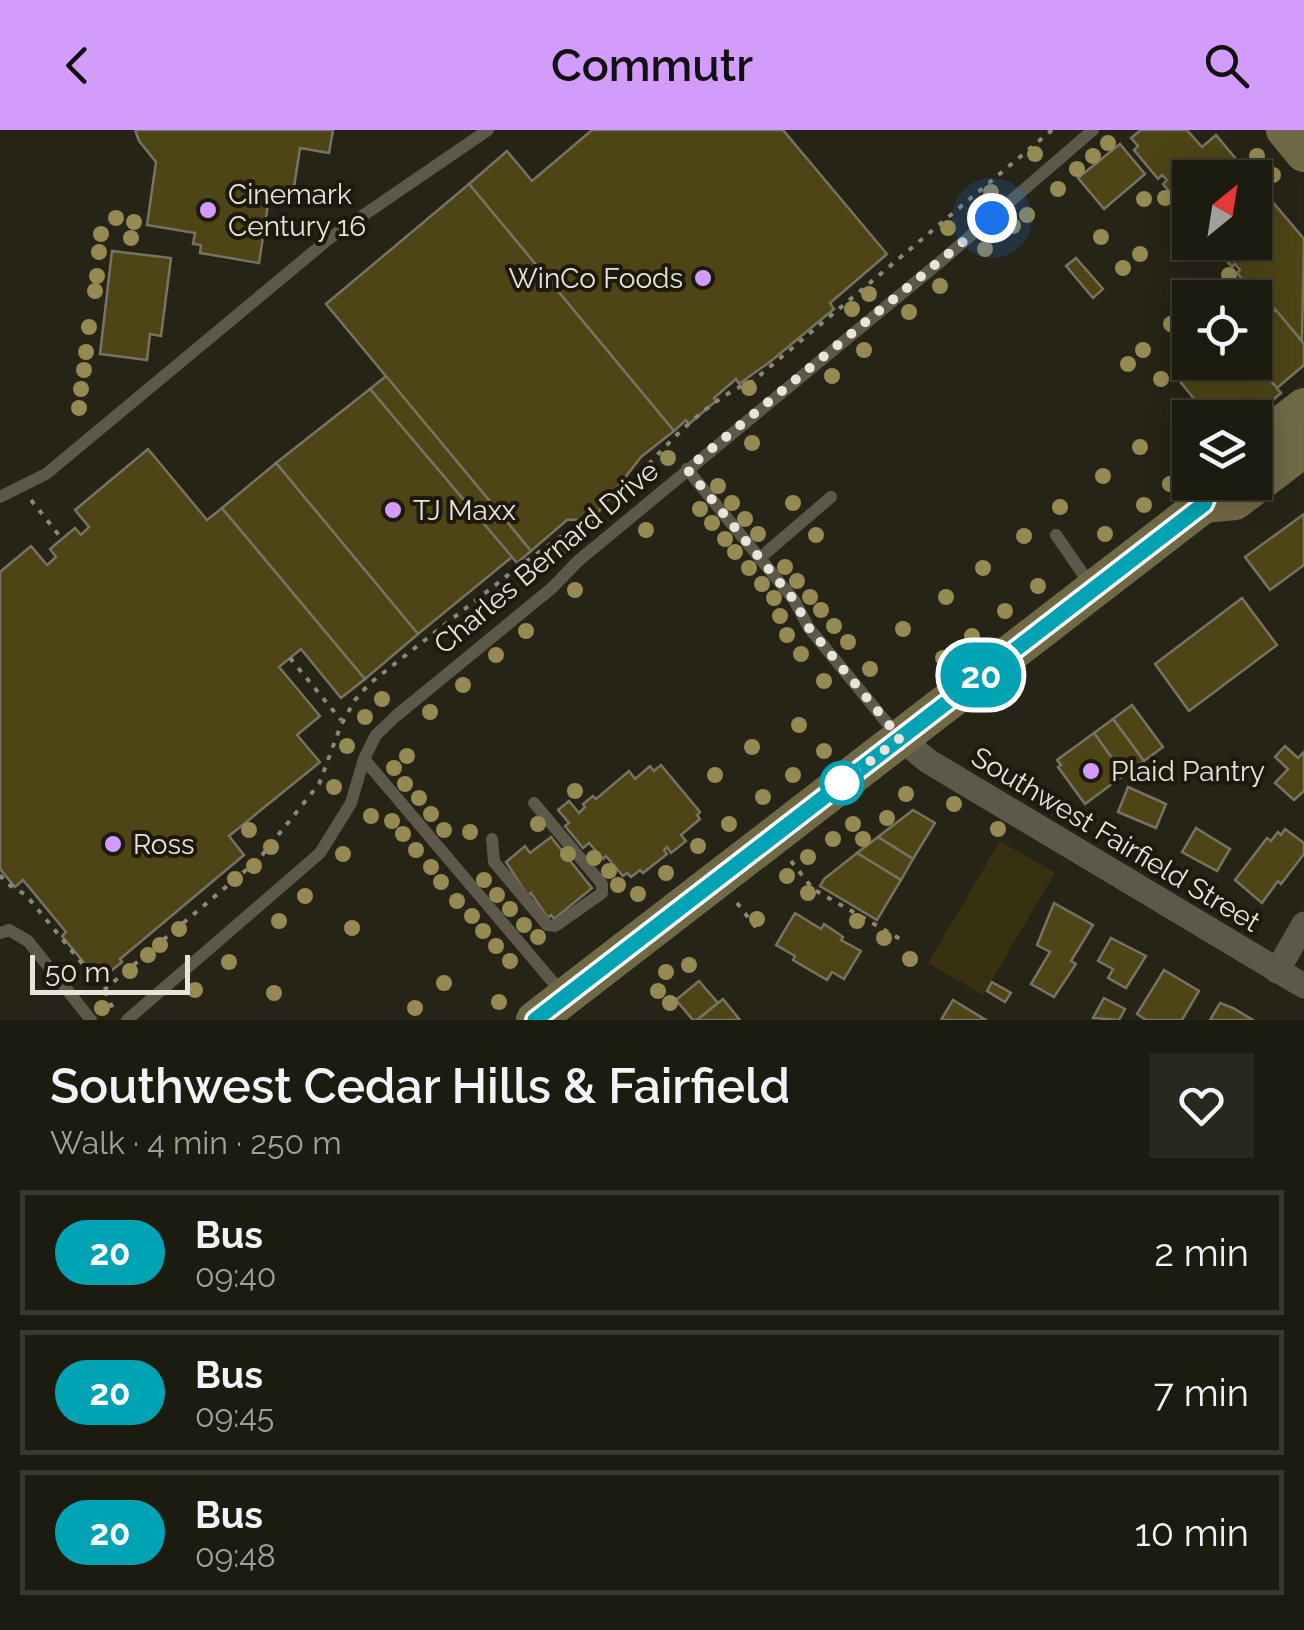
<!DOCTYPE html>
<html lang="en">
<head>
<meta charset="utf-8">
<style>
  body { margin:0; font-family:Raleway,sans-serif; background:#29281e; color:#f1f3f6; height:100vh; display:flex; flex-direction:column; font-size:38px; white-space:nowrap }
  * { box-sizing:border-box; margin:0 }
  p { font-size:32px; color:#a0a19f }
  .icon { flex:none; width:55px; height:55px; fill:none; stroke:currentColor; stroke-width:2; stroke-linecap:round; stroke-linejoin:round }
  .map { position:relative; height:890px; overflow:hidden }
  .details { display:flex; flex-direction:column; background:#1c1b10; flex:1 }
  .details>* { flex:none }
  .badge { padding:0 20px; border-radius:32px; font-size:35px; line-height:65px }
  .needle { width:65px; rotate:30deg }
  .fabs { position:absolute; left:1172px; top:30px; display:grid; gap:20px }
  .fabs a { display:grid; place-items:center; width:100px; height:100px; border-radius:0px; background:#1c1b10; box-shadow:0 5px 25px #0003,0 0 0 2px #3a3930; font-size:50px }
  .scale { position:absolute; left:30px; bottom:25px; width:160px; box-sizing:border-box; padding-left:10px; border:5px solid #e6e4db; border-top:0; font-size:28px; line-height:35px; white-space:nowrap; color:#e6e4db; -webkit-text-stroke:8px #1d1a0d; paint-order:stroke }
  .you { position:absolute; width:50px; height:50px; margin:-25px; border:8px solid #fff; border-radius:50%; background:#1a73e8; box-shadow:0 0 0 15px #1a73e833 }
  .map>.badge { position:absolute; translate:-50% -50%; box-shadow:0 0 0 5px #fff }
  .round { display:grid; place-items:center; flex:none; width:105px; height:105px; border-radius:0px; background:#29281e }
  .overview { display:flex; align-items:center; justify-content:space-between; height:170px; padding:0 50px }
  h1 { font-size:48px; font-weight:600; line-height:75px }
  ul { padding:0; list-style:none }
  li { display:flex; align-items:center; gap:30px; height:125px; margin:0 20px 15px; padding:0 30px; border:5px solid #3a3930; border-radius:0px }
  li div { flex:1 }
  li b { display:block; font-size:38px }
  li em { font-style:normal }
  li .badge { min-width:110px; font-weight:700; text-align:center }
  header { display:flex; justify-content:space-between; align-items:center; height:130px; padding:0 50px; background:#d39cfc; color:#111; font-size:45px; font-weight:600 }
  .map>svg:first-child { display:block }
</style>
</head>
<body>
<header><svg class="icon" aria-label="back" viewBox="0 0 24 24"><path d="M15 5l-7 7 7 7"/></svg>Commutr<svg class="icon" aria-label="search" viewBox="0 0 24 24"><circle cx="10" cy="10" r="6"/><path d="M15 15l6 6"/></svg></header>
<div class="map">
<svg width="1304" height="890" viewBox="0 0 1304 890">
  <rect width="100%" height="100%" fill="#262416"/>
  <path fill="#37310f" d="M 1000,711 L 1055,743 L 983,865 L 928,833 Z"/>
  <g fill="#4d4515" stroke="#767363" stroke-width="2.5">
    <path d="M 135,0 L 333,0 L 329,23 L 300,18 L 293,64 L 270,61 L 259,133 L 200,123 L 201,115 L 193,114 L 195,103 L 147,95 L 156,32 L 139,11 Z"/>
    <path d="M 592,0 L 783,0 L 887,124 L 830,173 L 834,179 L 771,231 L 739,254 L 736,249 L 714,268 L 716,271 L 689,294 L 686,290 L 674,301 L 469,54 L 507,21 L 532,51 Z"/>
    <path d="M 1141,0 L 1187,0 L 1202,17 L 1216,5 L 1252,48 L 1190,48 L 1190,78 L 1186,73 L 1182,77 L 1163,54 L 1167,50 L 1162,45 L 1158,49 L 1134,20 L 1138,16 L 1131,8 Z"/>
    <path d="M 1120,14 L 1145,44 L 1104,79 L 1078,48 Z"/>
    <path d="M 1255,51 L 1304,109 L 1302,211 L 1271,175 L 1267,178 L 1256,164 L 1260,160 L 1253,162 L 1237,143 L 1240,140 L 1235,134 L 1232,137 L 1215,117 L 1217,112 L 1255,112 Z"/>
    <path d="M 469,54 L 674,301 L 641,327 L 593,389 L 567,390 L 531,421 L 326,174 Z"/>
    <path d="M 112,121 L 171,128 L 161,206 L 150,204 L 147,230 L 100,224 Z"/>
    <path d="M 1076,128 L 1103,159 L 1093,168 L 1066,136 Z"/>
    <path d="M 1276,180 L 1304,214 L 1304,235 L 1277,258 L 1255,232 L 1255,198 Z"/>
    <path d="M 1205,232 L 1255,232 L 1281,263 L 1252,288 L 1210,288 L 1181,253 Z"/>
    <path d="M 386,246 L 531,421 L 517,433 L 370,259 Z"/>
    <path d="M 370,259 L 512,427 L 418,504 L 276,333 Z"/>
    <path d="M 148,319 L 207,390 L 222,378 L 365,549 L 341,568 L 301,519 L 279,537 L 320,586 L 297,605 L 320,632 L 229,706 L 244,725 L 120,829 L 122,832 L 99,851 L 62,806 L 66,802 L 23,750 L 15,757 L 0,739 L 0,442 L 31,416 L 47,435 L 56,427 L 50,419 L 75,398 L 81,405 L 89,397 L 75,380 Z"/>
    <path d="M 276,333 L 418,504 L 365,549 L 222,378 Z"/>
    <path d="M 1304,384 L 1304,435 L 1270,460 L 1245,427 Z"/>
    <path d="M 1242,468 L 1277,515 L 1189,581 L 1155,534 Z"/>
    <path d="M 1132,575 L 1163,617 L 1144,631 L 1113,589 Z"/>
    <path d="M 1113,589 L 1144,631 L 1124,645 L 1094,603 Z"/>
    <path d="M 1094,603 L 1124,645 L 1085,674 L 1058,637 L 1061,635 L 1057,630 Z"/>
    <path d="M 1285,616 L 1298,628 L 1304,622 L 1304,661 L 1294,670 L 1275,653 L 1288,639 L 1275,627 Z"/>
    <path d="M 661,635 L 700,682 L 697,685 L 700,689 L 681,705 L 686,711 L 671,723 L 667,717 L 664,720 L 667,724 L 643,743 L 640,740 L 631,747 L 627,743 L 623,746 L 606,726 L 603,729 L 589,713 L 583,718 L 565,696 L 569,693 L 558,680 L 569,671 L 579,683 L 585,677 L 583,674 L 593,666 L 596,669 L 629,641 L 635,649 L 650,636 L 654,641 Z"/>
    <path d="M 1128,657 L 1166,674 L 1156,698 L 1118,682 Z"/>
    <path d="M 913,680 L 935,693 L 913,729 L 878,707 Z"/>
    <path d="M 1196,698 L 1230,719 L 1217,741 L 1182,722 Z"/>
    <path d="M 1285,699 L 1304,713 L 1304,724 L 1281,754 L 1278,751 L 1262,773 L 1235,750 L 1267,708 L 1271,711 L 1278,702 L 1281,705 Z"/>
    <path d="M 551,707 L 592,758 L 554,789 L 551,785 L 548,788 L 531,763 L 528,766 L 506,732 L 525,716 L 530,723 Z"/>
    <path d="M 878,707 L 913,729 L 901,750 L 857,723 Z"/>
    <path d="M 857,723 L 901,750 L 877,790 L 820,756 L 824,749 Z"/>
    <path d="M 1054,773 L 1093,795 L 1071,831 L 1076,834 L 1054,867 L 1031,854 L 1050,822 L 1037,815 Z"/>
    <path d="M 795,783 L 821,799 L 824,794 L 836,802 L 843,807 L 841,810 L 861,821 L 844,849 L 832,842 L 827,850 L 793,830 L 795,826 L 776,815 Z"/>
    <path d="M 1111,808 L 1146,826 L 1126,858 L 1108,848 L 1113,839 L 1098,831 Z"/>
    <path d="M 1164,840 L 1199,861 L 1182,890 L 1146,890 L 1137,884 Z"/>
    <path d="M 699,851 L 718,873 L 697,890 L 693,890 L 676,870 Z"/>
    <path d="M 992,852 L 1011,863 L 1005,872 L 987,861 Z"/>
    <path d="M 1104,868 L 1125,879 L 1119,890 L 1093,888 Z"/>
    <path d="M 723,869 L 740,890 L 697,890 L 718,873 Z"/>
    <path d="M 953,870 L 986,890 L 941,890 Z"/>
    <path d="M 1220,873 L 1233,878 L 1253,890 L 1210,890 Z"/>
  </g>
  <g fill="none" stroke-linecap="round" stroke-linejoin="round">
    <g stroke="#8a887d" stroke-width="4" stroke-dasharray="5 8" stroke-linecap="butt">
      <path d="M 31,370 L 62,409"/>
      <path d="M 607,384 C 642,340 700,271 753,251 L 1052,0"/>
      <path d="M 290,528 L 341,590"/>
      <path d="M 791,731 L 813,759 L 902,810"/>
      <path d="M 0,745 L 6,753 L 26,765 L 104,860 L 259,729 L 319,654 L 341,595 L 355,570 L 369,554 L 517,438 L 573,398 L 600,390"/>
      <path d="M 737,773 L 757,799"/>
      <path d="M 105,861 L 113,879"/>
    </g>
    <g stroke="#5c594a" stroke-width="12">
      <path d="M 687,339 L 794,470 L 809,498 L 896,604"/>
      <path d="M 0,367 L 46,344 L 330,108 L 488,0"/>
      <path d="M 1056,405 L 1092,457"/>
      <path d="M 760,428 L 831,367"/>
      <path d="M 364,629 L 563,864"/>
      <path d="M 492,709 L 494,732 L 547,795 L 555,796 L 602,763 L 602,754 L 534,673"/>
      <path d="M 0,803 L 9,800 L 28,811 L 91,890"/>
      <path d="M 127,890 L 320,723 L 351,673 L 364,629 L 376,605 L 396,586 L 552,458 L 578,431 L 940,132 L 1093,0"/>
    </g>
    <g stroke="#5c594a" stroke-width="25">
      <path d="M 900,608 L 928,631 L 1304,856"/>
      <path d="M 1277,841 L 1304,794"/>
    </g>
    <g stroke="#706946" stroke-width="38">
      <path d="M 1285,0 L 1304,23"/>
      <path d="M 1255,315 L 1304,277"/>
      <path d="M 1204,374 L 1235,371 L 1304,318"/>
      <path d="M 535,890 L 1204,374 L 1213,352"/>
    </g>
  </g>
  <g fill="#948a52">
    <circle cx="1108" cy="13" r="8"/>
    <circle cx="1035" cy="24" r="8"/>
    <circle cx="1093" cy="26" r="8"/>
    <circle cx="1257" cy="26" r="8"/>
    <circle cx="1077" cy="39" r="8"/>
    <circle cx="1273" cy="45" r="8"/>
    <circle cx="1058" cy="59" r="8"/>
    <circle cx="991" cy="62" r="8"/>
    <circle cx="1165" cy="68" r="8"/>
    <circle cx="1144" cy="69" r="8"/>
    <circle cx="1027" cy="85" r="8"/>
    <circle cx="116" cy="88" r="8"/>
    <circle cx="134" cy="92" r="8"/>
    <circle cx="1013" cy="96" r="8"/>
    <circle cx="948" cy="98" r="8"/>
    <circle cx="101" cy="104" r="8"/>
    <circle cx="1101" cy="107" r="8"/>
    <circle cx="131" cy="108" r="8"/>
    <circle cx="985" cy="119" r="8"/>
    <circle cx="99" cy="122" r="8"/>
    <circle cx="1140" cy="124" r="8"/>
    <circle cx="1123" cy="138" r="8"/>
    <circle cx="1229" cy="145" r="8"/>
    <circle cx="97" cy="146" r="8"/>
    <circle cx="940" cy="156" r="8"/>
    <circle cx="95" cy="161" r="8"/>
    <circle cx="869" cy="164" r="8"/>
    <circle cx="852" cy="179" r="8"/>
    <circle cx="909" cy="182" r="8"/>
    <circle cx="1171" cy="194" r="8"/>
    <circle cx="89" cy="197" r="8"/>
    <circle cx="864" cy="220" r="8"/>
    <circle cx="1143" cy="220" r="8"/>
    <circle cx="86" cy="222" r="8"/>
    <circle cx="1128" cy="234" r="8"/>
    <circle cx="84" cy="240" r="8"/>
    <circle cx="832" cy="246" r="8"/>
    <circle cx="1161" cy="249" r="8"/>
    <circle cx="749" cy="258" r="8"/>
    <circle cx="81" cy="259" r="8"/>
    <circle cx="79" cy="278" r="8"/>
    <circle cx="752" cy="313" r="8"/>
    <circle cx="1140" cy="317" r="8"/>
    <circle cx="668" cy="328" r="8"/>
    <circle cx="1103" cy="346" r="8"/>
    <circle cx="1170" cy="354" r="8"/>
    <circle cx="718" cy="356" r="8"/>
    <circle cx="732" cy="373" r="8"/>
    <circle cx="793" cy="373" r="8"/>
    <circle cx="1144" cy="375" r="8"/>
    <circle cx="1060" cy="377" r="8"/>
    <circle cx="700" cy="379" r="8"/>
    <circle cx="745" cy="389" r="8"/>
    <circle cx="712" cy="393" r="8"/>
    <circle cx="646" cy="400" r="8"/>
    <circle cx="758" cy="404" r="8"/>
    <circle cx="1105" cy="404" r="8"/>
    <circle cx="816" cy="405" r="8"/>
    <circle cx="1024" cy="406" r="8"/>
    <circle cx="725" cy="409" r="8"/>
    <circle cx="564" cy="416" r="8"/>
    <circle cx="735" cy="422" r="8"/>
    <circle cx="549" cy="429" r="8"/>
    <circle cx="785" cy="437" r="8"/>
    <circle cx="749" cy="438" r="8"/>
    <circle cx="983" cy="438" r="8"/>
    <circle cx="797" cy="451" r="8"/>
    <circle cx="762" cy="454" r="8"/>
    <circle cx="1038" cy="456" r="8"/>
    <circle cx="575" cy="460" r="8"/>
    <circle cx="810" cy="467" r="8"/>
    <circle cx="946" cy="467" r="8"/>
    <circle cx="774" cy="468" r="8"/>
    <circle cx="821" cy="480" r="8"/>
    <circle cx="1005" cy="481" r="8"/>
    <circle cx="780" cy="486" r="8"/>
    <circle cx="834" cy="496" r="8"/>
    <circle cx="903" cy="499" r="8"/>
    <circle cx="526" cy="501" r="8"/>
    <circle cx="787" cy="505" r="8"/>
    <circle cx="972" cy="506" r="8"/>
    <circle cx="848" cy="512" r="8"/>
    <circle cx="801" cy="524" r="8"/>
    <circle cx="496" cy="525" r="8"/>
    <circle cx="943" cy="528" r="8"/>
    <circle cx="870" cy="539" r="8"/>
    <circle cx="824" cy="551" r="8"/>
    <circle cx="463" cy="555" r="8"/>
    <circle cx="382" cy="569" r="8"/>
    <circle cx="430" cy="582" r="8"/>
    <circle cx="365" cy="587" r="8"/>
    <circle cx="799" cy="595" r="8"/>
    <circle cx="347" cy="616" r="8"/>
    <circle cx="752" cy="617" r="8"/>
    <circle cx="824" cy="621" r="8"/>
    <circle cx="407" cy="626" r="8"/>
    <circle cx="394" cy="638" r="8"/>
    <circle cx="715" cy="645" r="8"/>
    <circle cx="793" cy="645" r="8"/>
    <circle cx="405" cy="654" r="8"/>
    <circle cx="334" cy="657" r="8"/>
    <circle cx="575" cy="661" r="8"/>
    <circle cx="906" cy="664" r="8"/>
    <circle cx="763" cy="667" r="8"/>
    <circle cx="419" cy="668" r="8"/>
    <circle cx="954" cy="674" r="8"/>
    <circle cx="431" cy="684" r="8"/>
    <circle cx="371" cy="686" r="8"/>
    <circle cx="887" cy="688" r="8"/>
    <circle cx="392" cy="691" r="8"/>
    <circle cx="538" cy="694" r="8"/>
    <circle cx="729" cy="694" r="8"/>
    <circle cx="853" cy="694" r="8"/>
    <circle cx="998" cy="699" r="8"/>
    <circle cx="249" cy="700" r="8"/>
    <circle cx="444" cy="700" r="8"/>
    <circle cx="470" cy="702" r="8"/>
    <circle cx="403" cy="704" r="8"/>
    <circle cx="833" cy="709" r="8"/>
    <circle cx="863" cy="709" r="8"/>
    <circle cx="698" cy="716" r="8"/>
    <circle cx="271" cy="717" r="8"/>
    <circle cx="416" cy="720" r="8"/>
    <circle cx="343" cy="724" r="8"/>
    <circle cx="568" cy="724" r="8"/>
    <circle cx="808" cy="727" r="8"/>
    <circle cx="594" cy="728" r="8"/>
    <circle cx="254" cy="736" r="8"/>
    <circle cx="431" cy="737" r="8"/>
    <circle cx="609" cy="741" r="8"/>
    <circle cx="666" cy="743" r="8"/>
    <circle cx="787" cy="746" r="8"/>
    <circle cx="235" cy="749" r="8"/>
    <circle cx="484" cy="750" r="8"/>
    <circle cx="441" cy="752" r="8"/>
    <circle cx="618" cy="755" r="8"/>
    <circle cx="808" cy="763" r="8"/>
    <circle cx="638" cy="764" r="8"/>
    <circle cx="497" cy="765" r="8"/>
    <circle cx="305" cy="766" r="8"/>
    <circle cx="457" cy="771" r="8"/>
    <circle cx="510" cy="779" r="8"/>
    <circle cx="472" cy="786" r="8"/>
    <circle cx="757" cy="789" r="8"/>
    <circle cx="279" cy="791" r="8"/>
    <circle cx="857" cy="791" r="8"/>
    <circle cx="524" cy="795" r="8"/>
    <circle cx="352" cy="798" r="8"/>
    <circle cx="179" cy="799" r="8"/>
    <circle cx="483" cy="801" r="8"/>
    <circle cx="538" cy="807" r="8"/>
    <circle cx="884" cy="808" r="8"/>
    <circle cx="160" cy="815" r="8"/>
    <circle cx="496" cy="816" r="8"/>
    <circle cx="148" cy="825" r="8"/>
    <circle cx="910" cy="829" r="8"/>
    <circle cx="510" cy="831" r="8"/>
    <circle cx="229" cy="832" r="8"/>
    <circle cx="689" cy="835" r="8"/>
    <circle cx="130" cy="841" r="8"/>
    <circle cx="666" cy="842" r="8"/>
    <circle cx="444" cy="853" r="8"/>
    <circle cx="195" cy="860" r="8"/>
    <circle cx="658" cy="861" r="8"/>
    <circle cx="274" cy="863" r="8"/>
    <circle cx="499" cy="872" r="8"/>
    <circle cx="670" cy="873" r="8"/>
    <circle cx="102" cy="878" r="8"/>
    <circle cx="415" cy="878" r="8"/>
  </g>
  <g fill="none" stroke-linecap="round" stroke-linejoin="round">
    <defs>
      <path id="line" d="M 535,890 L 1204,374 L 1213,352"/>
    </defs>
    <use href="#line" stroke="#fff" stroke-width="22"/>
    <use href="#line" stroke="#00a3b4" stroke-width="15"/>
    <path stroke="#e6e4db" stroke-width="10" stroke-dasharray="0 18" d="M 842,653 L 900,608 L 809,498 L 794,470 L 687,339 L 992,88"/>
  </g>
  <g fill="#d39cfc" stroke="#1d1a0d" stroke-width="4">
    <circle cx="208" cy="80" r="10"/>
    <circle cx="703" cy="148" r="10"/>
    <circle cx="393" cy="380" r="10"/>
    <circle cx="1091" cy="641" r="10"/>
    <circle cx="113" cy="714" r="10"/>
  </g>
  <circle fill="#fff" stroke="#00a3b4" stroke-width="5" cx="842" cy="653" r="20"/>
  <g text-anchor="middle" stroke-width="8" stroke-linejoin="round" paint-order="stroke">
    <g font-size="28" fill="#e6e4db" stroke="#1d1a0d" text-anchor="start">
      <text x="228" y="74">Cinemark<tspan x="228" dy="32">Century 16</tspan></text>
      <text x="683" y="158" text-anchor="end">WinCo Foods</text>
      <text x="413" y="390">TJ Maxx</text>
      <text x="1111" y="651">Plaid Pantry</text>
      <text x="133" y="724">Ross</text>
    </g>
    <g font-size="28" fill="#e6e4db" stroke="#1d1a0d">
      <text transform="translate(546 427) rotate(-40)" y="10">Charles Bernard Drive</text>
      <text transform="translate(1116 709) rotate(31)" y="10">Southwest Fairfield Street</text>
    </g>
  </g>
</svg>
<div class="fabs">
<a><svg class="needle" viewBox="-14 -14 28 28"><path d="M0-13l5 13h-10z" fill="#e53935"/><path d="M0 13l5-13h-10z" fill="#a0a19f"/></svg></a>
<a><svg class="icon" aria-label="locate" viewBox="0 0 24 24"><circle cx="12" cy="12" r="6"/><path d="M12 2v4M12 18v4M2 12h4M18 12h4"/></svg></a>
<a><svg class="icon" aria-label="layers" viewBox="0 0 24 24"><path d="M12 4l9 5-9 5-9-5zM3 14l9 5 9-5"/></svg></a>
</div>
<div class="scale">50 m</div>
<div class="you" style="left:992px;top:88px"></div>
<b class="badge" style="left:981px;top:545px;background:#00a3b4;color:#fff">20</b>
</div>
<section class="details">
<div class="overview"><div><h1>Southwest Cedar Hills &amp; Fairfield</h1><p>Walk · 4 min · 250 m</p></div><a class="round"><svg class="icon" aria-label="heart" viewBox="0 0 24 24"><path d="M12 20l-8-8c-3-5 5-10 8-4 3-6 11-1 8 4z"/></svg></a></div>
<ul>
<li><span class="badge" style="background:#00a3b4;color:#fff">20</span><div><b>Bus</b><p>09:40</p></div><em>2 min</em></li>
<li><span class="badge" style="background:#00a3b4;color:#fff">20</span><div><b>Bus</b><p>09:45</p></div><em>7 min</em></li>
<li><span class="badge" style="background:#00a3b4;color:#fff">20</span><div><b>Bus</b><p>09:48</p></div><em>10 min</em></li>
</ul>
</section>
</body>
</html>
